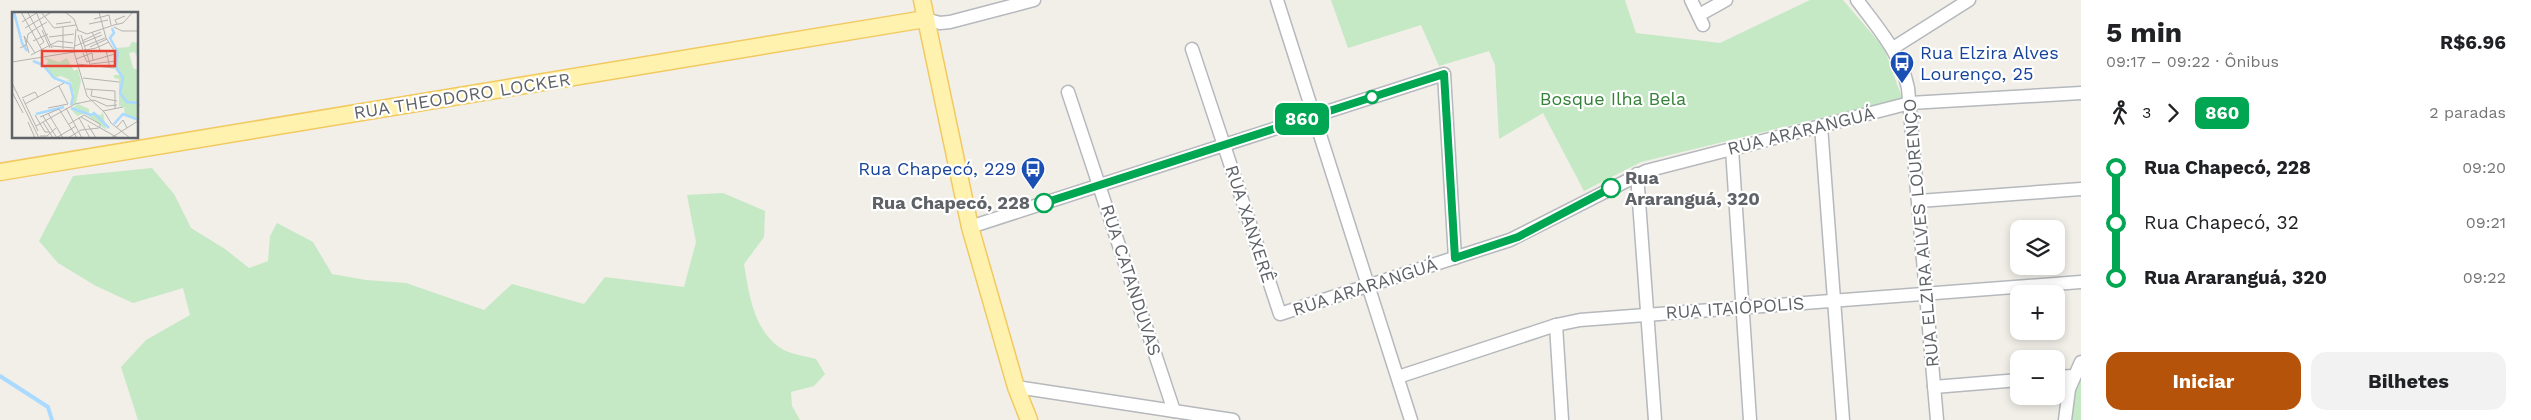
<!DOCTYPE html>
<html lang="pt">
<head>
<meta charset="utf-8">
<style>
  body { margin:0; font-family:"Work Sans",sans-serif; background:#f2f2f2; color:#202124; height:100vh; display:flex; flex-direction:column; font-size:19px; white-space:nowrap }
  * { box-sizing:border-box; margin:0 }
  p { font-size:16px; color:#757577 }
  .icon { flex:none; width:28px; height:28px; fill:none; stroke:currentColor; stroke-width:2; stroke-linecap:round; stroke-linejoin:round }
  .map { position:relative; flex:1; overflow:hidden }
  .details { display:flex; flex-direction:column; background:#fff; width:450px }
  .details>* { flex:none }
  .badge { padding:0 10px; border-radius:8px; font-size:18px; line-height:32px }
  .buttons { position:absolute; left:2010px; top:220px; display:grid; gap:10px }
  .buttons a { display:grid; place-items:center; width:55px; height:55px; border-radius:10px; background:#fff; box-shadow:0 2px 8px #0003; font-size:25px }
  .map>.badge { position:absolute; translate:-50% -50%; box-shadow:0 0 0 2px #fff }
  .legs { display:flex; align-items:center; gap:8px; height:55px; padding:0 25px; font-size:16px }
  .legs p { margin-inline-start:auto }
  .summary { display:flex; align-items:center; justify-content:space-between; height:85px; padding:0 25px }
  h1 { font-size:28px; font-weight:700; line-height:38px }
  .primary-button { display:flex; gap:10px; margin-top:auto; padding:10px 25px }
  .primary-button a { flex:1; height:58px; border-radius:15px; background:#b45309; color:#fff; font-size:20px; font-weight:700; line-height:58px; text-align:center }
  .primary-button a+a { background:#f2f2f2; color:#202124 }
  ul { padding:0 25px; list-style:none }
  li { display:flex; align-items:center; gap:18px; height:55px; font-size:19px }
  li i { display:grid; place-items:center; width:8px; height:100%; margin:0 6px; background:currentColor }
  li i::after { content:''; width:12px; height:12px; margin:-6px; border:4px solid; border-radius:50%; background:#fff }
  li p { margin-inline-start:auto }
  li:first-child i { background:linear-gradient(#0000 50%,currentColor 0) }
  li:last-child i { background:linear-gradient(currentColor 50%,#0000 0) }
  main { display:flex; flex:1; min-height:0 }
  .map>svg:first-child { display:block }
</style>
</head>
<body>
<main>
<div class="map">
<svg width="2081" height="420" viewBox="0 0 2081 420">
  <rect width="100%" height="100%" fill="#f1efe8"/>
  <g fill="#c5e8c5">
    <path d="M 1331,0 L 1625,0 L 1636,33 L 1720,43 L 1810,0 L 1843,0 L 1884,48 L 1902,98 L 1641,162 L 1584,191 L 1543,113 L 1499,139 L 1495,65 L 1489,51 L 1439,66 L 1421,25 L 1348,48 Z"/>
    <path d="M 152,168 L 174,194 L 191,228 L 225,249 L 249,268 L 268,261 L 270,236 L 277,223 L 313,242 L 332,274 L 366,280 L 406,283 L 484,310 L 512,284 L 584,304 L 605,277 L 684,287 L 696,242 L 687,195 L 723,193 L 765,211 L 764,237 L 744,264 C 749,294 753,328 779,347 C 788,354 805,356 816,359 L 825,374 L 814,386 L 791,392 L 792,406 L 800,420 L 138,420 L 121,367 L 146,340 L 190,315 L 183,288 L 133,303 L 96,286 L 58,263 L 39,241 L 73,176 Z"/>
    <path d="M 2081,376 L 2081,420 L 2072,420 L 2075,393 Z"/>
  </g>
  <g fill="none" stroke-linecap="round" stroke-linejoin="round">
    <path stroke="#aadaff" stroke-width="4" d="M 0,376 L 48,407 L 52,420"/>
    <defs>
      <g id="minor">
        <path d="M 1277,0 L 1411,420"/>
        <path d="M 1691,0 L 1703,25"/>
        <path d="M 1857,0 C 1878,28 1901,54 1908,88 L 1937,420"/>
        <path d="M 1699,15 L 1726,0"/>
        <path d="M 925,19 L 940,23 L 950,22 L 1034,0"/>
        <path d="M 1893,48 L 1969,0"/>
        <path d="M 1192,49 L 1280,314 L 1510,240 L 1646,171 L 1910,103 L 2081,93"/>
        <path d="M 1068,92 L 1174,411"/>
        <path d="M 1821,126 L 1843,420"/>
        <path d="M 1732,149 L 1750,420"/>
        <path d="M 1637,174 L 1655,420"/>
        <path d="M 1919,201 L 2081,189"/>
        <path d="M 970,227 L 1444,74 L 1455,258"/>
        <path d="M 1556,325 L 1562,420"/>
        <path d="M 1398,377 L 1556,325 L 1580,320 L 2081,282"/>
        <path d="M 2056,377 L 2073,376"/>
        <path d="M 1016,387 L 1233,420"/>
        <path d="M 1934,387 L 2019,380"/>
        <path d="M 2065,420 L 2069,389 L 2081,362"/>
      </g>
      <g id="major">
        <path d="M 922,0 L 970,227 L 1016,387 L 1029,420"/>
        <path d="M 0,172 L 925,19"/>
      </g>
    </defs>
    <use href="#minor" stroke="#b5b8bc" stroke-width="15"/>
    <use href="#major" stroke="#f2c960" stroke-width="19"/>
    <use href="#minor" stroke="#fff" stroke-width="12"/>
    <use href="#major" stroke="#fff2af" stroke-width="16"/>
  </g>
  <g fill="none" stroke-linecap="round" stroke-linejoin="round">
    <defs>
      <path id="line-1" d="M 1044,203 L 1444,74 L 1455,258 L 1518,237 L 1611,188"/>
    </defs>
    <use href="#line-1" stroke="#fff" stroke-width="11"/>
    <use href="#line-1" stroke="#00a651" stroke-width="8"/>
  </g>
  <defs>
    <symbol id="bus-pin" viewBox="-11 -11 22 30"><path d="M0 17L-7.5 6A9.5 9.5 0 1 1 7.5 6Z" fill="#1a4fb4" stroke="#fff"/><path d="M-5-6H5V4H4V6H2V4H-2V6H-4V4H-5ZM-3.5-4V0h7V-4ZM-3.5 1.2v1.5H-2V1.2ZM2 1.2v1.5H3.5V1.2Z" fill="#fff"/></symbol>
  </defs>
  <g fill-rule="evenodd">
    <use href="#bus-pin" x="1888" y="49" width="28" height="38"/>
    <use href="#bus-pin" x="1019" y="155" width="28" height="38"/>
  </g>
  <g fill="#fff" stroke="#00a651" stroke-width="2.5">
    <circle cx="1372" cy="97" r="6"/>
    <circle cx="1611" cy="188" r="9"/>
    <circle cx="1044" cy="203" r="9"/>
  </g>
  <g text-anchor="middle" stroke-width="4.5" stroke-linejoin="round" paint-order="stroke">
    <g font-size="18" fill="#164399" stroke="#fff" text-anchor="start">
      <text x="1920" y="59">Rua Elzira Alves<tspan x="1920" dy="21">Lourenço, 25</tspan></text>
      <text x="1016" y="175" text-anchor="end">Rua Chapecó, 229</text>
    </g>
    <g font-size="18" fill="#5f6368" stroke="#fff">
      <text transform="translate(462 96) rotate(-9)" y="6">RUA THEODORO LOCKER</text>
      <text transform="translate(1801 131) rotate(-14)" y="6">RUA ARARANGUÁ</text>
      <text transform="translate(1250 224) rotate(72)" y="6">RUA XANXERÊ</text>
      <text transform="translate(1921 233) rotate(-95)" y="6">RUA ELZIRA ALVES LOURENÇO</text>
      <text transform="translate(1131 280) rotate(72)" y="6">RUA CATANDUVAS</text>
      <text transform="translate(1365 287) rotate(-18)" y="6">RUA ARARANGUÁ</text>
      <text transform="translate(1735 308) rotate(-4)" y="6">RUA ITAIÓPOLIS</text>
    </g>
    <g font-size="18" fill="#348238" stroke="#fff">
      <text x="1613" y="105">Bosque Ilha Bela</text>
    </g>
    <g font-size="18" font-weight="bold" fill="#5f6368" stroke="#fff" text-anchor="start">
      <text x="1625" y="184">Rua<tspan x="1625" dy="21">Araranguá, 320</tspan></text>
      <text x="1030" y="209" text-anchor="end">Rua Chapecó, 228</text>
    </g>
  </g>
  <g transform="translate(12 12)">
    <rect width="126" height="126" fill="#f1efe8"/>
    <path d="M 120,30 L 126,31 L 126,45 L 122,40 L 117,41 L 121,56 L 126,58 L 126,108 L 113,104 L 112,95 L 107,94 L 107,67 L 102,66 L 102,63 L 108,63 L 102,56 L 105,36 L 117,35 ZM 32,45 L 47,50 L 55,46 L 62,59 L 66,57 L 69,69 L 64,91 L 59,94 L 62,80 L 58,77 L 60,71 L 55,68 L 58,68 L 49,64 L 41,66 L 33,56 L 36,49 ZM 66,92 L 77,97 L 77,102 L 89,103 L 91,100 L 94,118 L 73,101 L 65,104 L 59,97 Z" fill="#c5e8c5"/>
    <path fill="none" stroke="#aadaff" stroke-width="2.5" d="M 2,0 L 10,31 L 15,39M 100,16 L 102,21 L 98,26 L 106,41 L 104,55 L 111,66 L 108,81 L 115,90 L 125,91 L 127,94M 21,49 L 31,53 L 42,66 L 58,72 L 61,85 L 59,93M 59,96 L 79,103 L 82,101 L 97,116M 24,102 L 52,95M 102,112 L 111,102 L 127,108"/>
    <path fill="none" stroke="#b3b3b1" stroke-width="1" d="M 9,0 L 30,38M 24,0 L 40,36M 29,0 L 42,16M 53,0 L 62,7 L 66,18M 16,1 L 32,30 L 28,33M 82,7 L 97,3 L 99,13M 10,10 L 26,0M 44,12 L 59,10M 77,12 L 96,8M 105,12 L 103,8 L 113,4M 102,13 L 111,11 L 121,0M 102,15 L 110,19 L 127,19M 13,16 L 40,0M 42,16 L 64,13M 64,17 L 62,40 L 75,84 L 93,101 L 99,111 L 118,126M 30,18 L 38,36M 65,18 L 75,22 L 102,13M 20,19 L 35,10M 80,20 L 89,40M 66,23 L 71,38M 69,23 L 79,55M 12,24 L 23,41M 12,24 L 17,41M 37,25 L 62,22M 21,29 L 36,22M 70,29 L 89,20M 40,34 L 62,36M 63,34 L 90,23M 73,34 L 93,26M 78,35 L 95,27M 8,36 L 14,33 L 16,22 L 21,19M 51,37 L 51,15M 94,38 L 98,56M 63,40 L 84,36 L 97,30M 71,41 L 75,50 L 103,42M 19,43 L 46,29 L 61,31M 64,47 L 80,41 L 81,48M 0,50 L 62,40M 65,52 L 102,56 L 103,40 L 94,26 L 87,0M 79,52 L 104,49M 71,66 L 107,70M 0,71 L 27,126M 74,77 L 103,79 L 103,97M 80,78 L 79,84 L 105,89M 0,80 L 11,101M 10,86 L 23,80 L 26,85M 11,87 L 26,119M 13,92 L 52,71M 36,96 L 56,92 L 47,74M 54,96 L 70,126M 91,99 L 111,95M 36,101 L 51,126M 23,103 L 33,120 L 37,120M 31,104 L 45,126M 28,105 L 47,97 L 65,126M 69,105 L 106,126M 67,106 L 78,126M 16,110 L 23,126M 31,110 L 41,126M 57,112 L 72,103 L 88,112 L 88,116M 76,113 L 84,126M 24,114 L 63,92 L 82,88 L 95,94 L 105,93M 105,115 L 111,108 L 115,116M 28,124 L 35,124 L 44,116M 44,126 L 64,114M 56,126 L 69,118 L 87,116M 99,126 L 126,109"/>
    <path fill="#ea4335" fill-opacity="0.15" stroke="#ea4335" stroke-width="2.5" d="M 30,39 L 103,39 L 103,54 L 30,54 Z"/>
    <rect width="126" height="126" fill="none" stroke="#5f6368" stroke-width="2.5"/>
  </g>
</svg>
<div class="buttons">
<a><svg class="icon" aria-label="layers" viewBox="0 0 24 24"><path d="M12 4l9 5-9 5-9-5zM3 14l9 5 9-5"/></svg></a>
<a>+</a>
<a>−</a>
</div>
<b class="badge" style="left:1302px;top:119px;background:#00a651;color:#fff">860</b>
</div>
<section class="details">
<div class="summary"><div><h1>5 min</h1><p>09:17 – 09:22 · Ônibus</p></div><b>R$6.96</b></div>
<div class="legs"><svg class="icon" aria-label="walk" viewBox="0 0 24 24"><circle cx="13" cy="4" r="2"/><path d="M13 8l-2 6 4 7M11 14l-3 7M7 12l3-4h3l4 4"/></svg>3<svg class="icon" aria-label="forward" viewBox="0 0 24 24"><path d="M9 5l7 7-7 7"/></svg><b class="badge" style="background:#00a651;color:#fff">860</b><p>2 paradas</p></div>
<ul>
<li><i style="color:#00a651"></i><b>Rua Chapecó, 228</b><p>09:20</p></li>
<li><i style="color:#00a651"></i><span>Rua Chapecó, 32</span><p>09:21</p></li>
<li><i style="color:#00a651"></i><b>Rua Araranguá, 320</b><p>09:22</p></li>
</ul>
<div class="primary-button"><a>Iniciar</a><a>Bilhetes</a></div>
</section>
</main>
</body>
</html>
